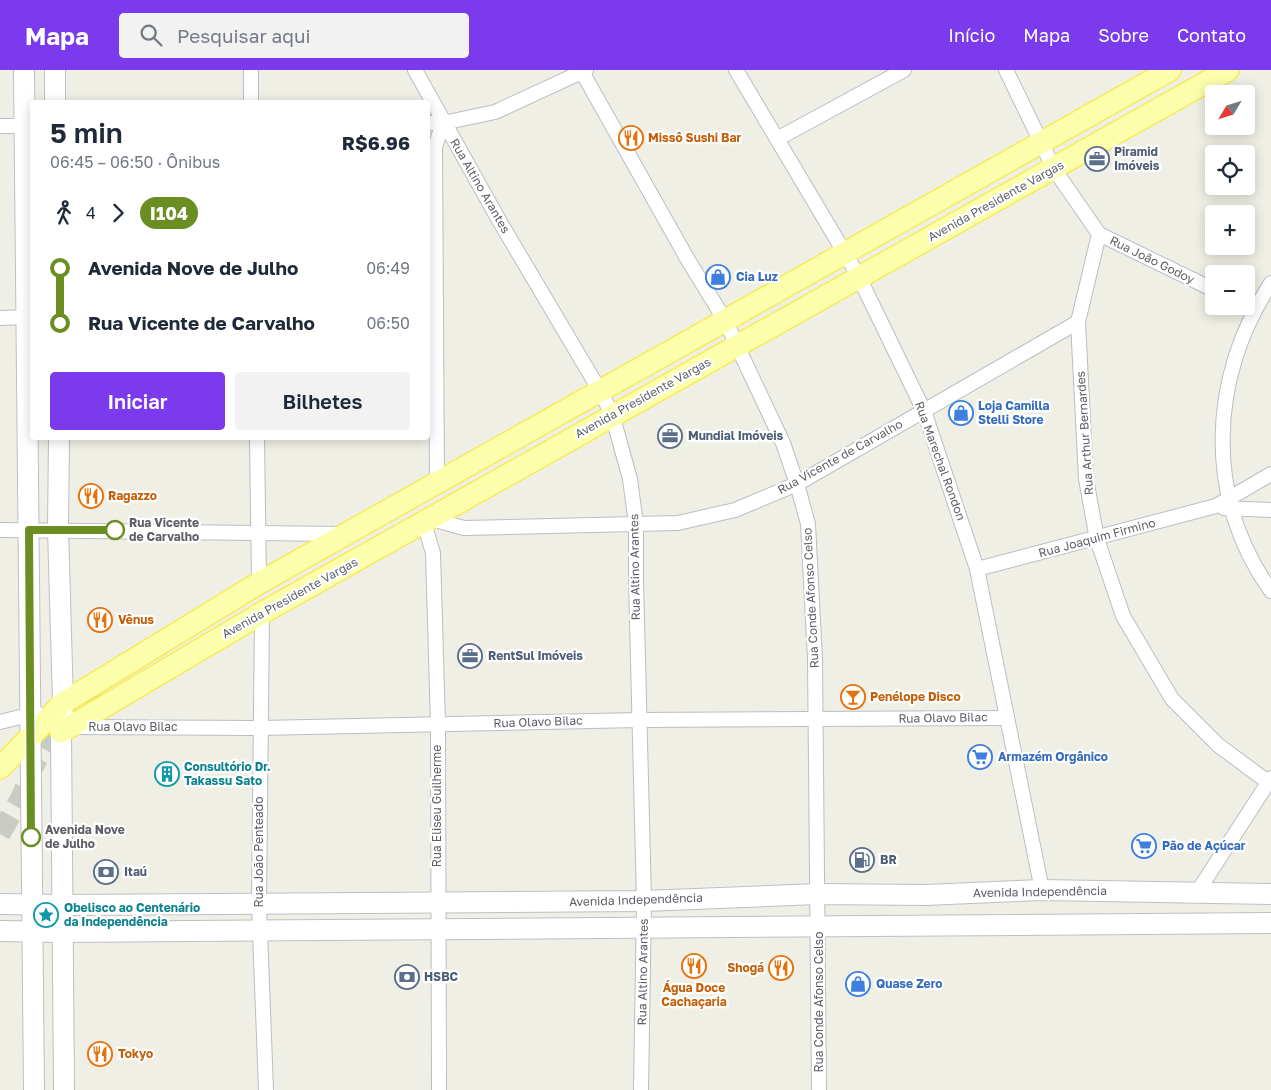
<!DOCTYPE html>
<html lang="pt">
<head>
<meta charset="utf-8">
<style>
  body { margin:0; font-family:"Golos Text",sans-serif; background:#f2f2f3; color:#1f2937; height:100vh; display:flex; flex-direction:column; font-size:19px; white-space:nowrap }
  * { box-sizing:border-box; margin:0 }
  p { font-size:16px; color:#747a83 }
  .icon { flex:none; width:28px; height:28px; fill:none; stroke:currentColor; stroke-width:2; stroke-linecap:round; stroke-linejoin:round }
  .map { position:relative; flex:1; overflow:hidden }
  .side { position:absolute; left:30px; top:30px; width:400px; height:340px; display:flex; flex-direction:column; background:#fff; border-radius:5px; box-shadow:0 2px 12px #0003 }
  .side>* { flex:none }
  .badge { padding:0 10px; border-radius:16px; font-size:18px; line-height:32px }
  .needle { width:32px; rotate:232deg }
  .buttons { position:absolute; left:1205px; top:15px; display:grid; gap:10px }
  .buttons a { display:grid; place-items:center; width:50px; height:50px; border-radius:5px; background:#fff; box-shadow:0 2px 12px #0003; font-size:25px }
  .map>.badge { position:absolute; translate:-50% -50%; box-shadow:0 0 0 2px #fff }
  .legs { display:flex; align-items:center; gap:8px; height:55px; padding:0 20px; font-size:16px }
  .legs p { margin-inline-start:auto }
  .summary { display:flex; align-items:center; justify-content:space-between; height:85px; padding:0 20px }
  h1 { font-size:28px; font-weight:600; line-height:38px }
  .primary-button { display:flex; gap:10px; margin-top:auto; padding:10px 20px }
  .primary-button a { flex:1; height:58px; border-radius:5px; background:#7c3aed; color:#fff; font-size:20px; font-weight:600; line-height:58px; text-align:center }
  .primary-button a+a { background:#f2f2f3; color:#1f2937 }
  ul { padding:0 20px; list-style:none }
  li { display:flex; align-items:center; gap:18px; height:55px; font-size:19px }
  li i { display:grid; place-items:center; width:8px; height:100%; margin:0 6px; background:currentColor }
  li i::after { content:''; width:12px; height:12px; margin:-6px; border:4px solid; border-radius:50%; background:#fff }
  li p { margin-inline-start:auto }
  li:first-child i { background:linear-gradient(#0000 50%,currentColor 0) }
  li:last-child i { background:linear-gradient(currentColor 50%,#0000 0) }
  header { display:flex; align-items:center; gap:30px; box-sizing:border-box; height:70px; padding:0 25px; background:#7c3aed; color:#fff }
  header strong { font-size:24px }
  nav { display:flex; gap:28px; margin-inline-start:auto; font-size:18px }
  .search { width:350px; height:45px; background:#f2f2f3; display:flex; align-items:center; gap:12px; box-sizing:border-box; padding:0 18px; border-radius:5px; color:#747a83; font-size:19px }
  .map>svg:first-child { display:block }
</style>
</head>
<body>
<header>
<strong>Mapa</strong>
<div class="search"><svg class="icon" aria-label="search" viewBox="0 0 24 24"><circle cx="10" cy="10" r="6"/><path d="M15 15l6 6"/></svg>Pesquisar aqui</div>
<nav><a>Início</a><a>Mapa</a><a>Sobre</a><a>Contato</a></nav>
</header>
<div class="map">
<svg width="1271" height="1020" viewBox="0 0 1271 1020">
  <rect width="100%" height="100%" fill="#f0efe5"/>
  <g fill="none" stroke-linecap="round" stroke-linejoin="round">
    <path stroke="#cbcbc5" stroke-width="21" stroke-dasharray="21 11" stroke-linecap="butt" d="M 0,764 L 22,726 L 33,697 L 54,658 L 69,643 L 99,622"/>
    <defs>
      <g id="street">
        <path d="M 251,0 L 251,32"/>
        <path d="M 415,0 L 500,152 L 600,321 L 612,344 L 630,409 L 636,454 L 636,510 L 644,831 L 641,1020"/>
        <path d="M 581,0 L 688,190 L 726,252 L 783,373 L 797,414 L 808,454 L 815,589 L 819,1020"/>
        <path d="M 736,0 L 859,207 L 924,341 L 977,499 L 1042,820"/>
        <path d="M 1006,0 L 1054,99 L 1099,164 L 1214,220"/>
        <path d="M 428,53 L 443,53 L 495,42 L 586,0"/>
        <path d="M 0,56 L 32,56"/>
        <path d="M 777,69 L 904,0"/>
        <path d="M 1099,164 L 1078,252 L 1086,409 L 1097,469 L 1123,546 L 1172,629 L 1218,675 L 1268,712"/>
        <path d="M 1271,213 C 1209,307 1204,428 1271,521"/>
        <path d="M 0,248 L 28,247"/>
        <path d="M 257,368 L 259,513"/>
        <path d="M 437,412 L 435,77 L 443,53"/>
        <path d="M 1224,438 L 1271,440"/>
        <path d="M 431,449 L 464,458 L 678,453 L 735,440 L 797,414 L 1078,252"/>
        <path d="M 424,453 L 433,483 L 438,655 L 439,1020"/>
        <path d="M 0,460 L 342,464"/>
        <path d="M 977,499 L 1216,436 L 1271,404"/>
        <path d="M 262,543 L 259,835 L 266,1020"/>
        <path d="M 0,652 L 37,643"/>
        <path d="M 72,657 L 260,658 L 639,650 L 1007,648"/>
        <path d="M 1198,821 L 1271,708"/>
      </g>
      <g id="secondary">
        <path d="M 24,0 L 34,1020"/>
        <path d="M 55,0 L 55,32"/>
        <path d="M 59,368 L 58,459 L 63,633 L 61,662 L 64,1020"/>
        <path d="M 0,834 L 64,835 L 644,831 L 817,824 L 925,825 L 1042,820 L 1271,824"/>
        <path d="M 0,861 L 63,862 L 1271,853"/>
      </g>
      <g id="primary">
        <path d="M 61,662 L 262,543 L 1228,0"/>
        <path d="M 0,698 L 63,633 L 259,513 L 1170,0"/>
      </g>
    </defs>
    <use href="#street" stroke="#bcbdc4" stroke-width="16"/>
    <use href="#secondary" stroke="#bdbfc6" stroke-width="22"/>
    <use href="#primary" stroke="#f6eb58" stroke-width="24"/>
    <use href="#street" stroke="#fff" stroke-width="14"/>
    <use href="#secondary" stroke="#fff" stroke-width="20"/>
    <use href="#primary" stroke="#fbffab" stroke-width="21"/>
  </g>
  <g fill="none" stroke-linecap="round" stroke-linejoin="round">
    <defs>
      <path id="line-1" d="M 31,767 L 29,460 L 115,460"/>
    </defs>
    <use href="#line-1" stroke="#fff" stroke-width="11"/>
    <use href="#line-1" stroke="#6b8e23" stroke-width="8"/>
  </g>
  <defs>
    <symbol id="restaurant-ring" viewBox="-11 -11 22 22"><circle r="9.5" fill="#fff" stroke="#e8710a" stroke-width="1.5"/><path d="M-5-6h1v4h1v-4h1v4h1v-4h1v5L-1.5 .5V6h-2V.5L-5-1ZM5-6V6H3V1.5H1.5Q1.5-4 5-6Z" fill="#e8710a"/></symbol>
    <symbol id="office-ring" viewBox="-11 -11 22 22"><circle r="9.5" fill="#fff" stroke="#5c6f8a" stroke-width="1.5"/><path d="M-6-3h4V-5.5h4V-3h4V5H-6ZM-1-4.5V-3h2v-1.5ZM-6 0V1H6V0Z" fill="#5c6f8a"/></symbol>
    <symbol id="shop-ring" viewBox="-11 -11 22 22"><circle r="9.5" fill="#fff" stroke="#3f7fe0" stroke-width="1.5"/><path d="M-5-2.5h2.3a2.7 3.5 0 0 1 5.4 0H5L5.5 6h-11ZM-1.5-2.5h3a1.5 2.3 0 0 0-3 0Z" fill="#3f7fe0"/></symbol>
    <symbol id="bar-ring" viewBox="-11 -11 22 22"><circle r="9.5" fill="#fff" stroke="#e8710a" stroke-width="1.5"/><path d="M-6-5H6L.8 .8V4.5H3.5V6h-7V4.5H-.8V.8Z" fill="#e8710a"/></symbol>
    <symbol id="supermarket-ring" viewBox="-11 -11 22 22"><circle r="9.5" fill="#fff" stroke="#3f7fe0" stroke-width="1.5"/><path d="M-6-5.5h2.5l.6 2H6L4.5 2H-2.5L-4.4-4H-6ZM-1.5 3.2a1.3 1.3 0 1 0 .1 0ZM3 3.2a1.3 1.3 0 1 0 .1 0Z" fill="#3f7fe0"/></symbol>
    <symbol id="building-ring" viewBox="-11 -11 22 22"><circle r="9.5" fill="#fff" stroke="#0f9aa8" stroke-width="1.5"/><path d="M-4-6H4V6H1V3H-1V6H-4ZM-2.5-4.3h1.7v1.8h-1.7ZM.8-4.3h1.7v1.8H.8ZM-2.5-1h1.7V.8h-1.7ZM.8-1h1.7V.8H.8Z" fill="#0f9aa8"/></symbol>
    <symbol id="fuel-ring" viewBox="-11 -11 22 22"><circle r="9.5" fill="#fff" stroke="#5c6f8a" stroke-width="1.5"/><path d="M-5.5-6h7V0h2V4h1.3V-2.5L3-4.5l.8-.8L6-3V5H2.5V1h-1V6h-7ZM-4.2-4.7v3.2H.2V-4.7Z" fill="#5c6f8a"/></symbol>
    <symbol id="bank-ring" viewBox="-11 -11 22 22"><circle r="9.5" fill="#fff" stroke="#5c6f8a" stroke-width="1.5"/><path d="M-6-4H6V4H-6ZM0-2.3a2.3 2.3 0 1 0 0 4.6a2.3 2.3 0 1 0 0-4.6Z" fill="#5c6f8a"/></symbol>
    <symbol id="sight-ring" viewBox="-11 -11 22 22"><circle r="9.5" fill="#fff" stroke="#0f9aa8" stroke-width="1.5"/><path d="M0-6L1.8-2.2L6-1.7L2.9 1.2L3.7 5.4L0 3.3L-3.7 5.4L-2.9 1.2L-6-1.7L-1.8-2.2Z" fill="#0f9aa8"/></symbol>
  </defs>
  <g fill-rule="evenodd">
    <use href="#restaurant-ring" x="617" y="54" width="28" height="28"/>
    <use href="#office-ring" x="1083" y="75" width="28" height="28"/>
    <use href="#shop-ring" x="704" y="193" width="28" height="28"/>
    <use href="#shop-ring" x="947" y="329" width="28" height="28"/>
    <use href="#office-ring" x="656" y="352" width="28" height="28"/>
    <use href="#restaurant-ring" x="77" y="412" width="28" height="28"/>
    <use href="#restaurant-ring" x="86" y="536" width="28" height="28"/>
    <use href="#office-ring" x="456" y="572" width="28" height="28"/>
    <use href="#bar-ring" x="839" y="613" width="28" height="28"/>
    <use href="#supermarket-ring" x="966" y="673" width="28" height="28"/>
    <use href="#building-ring" x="153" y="690" width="28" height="28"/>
    <use href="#supermarket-ring" x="1130" y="762" width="28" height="28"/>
    <use href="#fuel-ring" x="848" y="776" width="28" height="28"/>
    <use href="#bank-ring" x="92" y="788" width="28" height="28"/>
    <use href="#sight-ring" x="32" y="831" width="28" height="28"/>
    <use href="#restaurant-ring" x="680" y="882" width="28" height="28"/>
    <use href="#restaurant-ring" x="767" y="884" width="28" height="28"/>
    <use href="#bank-ring" x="393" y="893" width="28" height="28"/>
    <use href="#shop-ring" x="844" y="900" width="28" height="28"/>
    <use href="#restaurant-ring" x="86" y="970" width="28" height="28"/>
  </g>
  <g fill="#fff" stroke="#6b8e23" stroke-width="2.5">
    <circle cx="115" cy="460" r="9"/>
    <circle cx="31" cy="767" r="9"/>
  </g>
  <g text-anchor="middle" stroke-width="4.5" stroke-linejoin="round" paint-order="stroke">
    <g font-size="12" font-weight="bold" fill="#c56008" stroke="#fff" text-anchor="start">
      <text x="648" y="72">Missô Sushi Bar</text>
      <text x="108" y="430">Ragazzo</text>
      <text x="118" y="554">Vênus</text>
      <text x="870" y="631">Penélope Disco</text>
      <text x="764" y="902" text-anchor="end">Shogá</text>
      <text x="694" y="922" text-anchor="middle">Água Doce<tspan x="694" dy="14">Cachaçaria</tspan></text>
      <text x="118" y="988">Tokyo</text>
    </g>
    <g font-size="12" font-weight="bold" fill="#4e5e75" stroke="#fff" text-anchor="start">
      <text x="1114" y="86">Piramid<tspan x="1114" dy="14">Imóveis</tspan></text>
      <text x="688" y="370">Mundial Imóveis</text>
      <text x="488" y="590">RentSul Imóveis</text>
      <text x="880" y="794">BR</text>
      <text x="124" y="806">Itaú</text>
      <text x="424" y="911">HSBC</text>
    </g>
    <g font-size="12" fill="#5d5f66" stroke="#fff">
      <text transform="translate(480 116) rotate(60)" y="4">Rua Altino Arantes</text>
      <text transform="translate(996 131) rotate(-29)" y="4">Avenida Presidente Vargas</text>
      <text transform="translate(1152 190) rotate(26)" y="4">Rua João Godoy</text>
      <text transform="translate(643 328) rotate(-29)" y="4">Avenida Presidente Vargas</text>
      <text transform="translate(1085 363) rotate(-94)" y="4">Rua Arthur Bernardes</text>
      <text transform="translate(840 387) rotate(-29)" y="4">Rua Vicente de Carvalho</text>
      <text transform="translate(940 391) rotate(70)" y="4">Rua Marechal Rondon</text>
      <text transform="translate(1097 468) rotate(-15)" y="4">Rua Joaquim Firmino</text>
      <text transform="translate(635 497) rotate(-91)" y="4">Rua Altino Arantes</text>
      <text transform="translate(290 528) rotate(-29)" y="4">Avenida Presidente Vargas</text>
      <text transform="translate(811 528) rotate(-93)" y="4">Rua Conde Afonso Celso</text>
      <text transform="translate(943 648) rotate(-1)" y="4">Rua Olavo Bilac</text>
      <text transform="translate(538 652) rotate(-2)" y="4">Rua Olavo Bilac</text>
      <text x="133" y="661">Rua Olavo Bilac</text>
      <text transform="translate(437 736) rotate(-90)" y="4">Rua Eliseu Guilherme</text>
      <text transform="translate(259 782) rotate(-90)" y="4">Rua João Penteado</text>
      <text transform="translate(1040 822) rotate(-1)" y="4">Avenida Independência</text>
      <text transform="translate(636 830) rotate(-2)" y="4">Avenida Independência</text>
      <text transform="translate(643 902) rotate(-89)" y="4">Rua Altino Arantes</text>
      <text transform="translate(819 932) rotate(-90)" y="4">Rua Conde Afonso Celso</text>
    </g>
    <g font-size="12" font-weight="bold" fill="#366cbe" stroke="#fff" text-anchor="start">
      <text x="736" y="211">Cia Luz</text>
      <text x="978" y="340">Loja Camilla<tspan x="978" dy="14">Stelli Store</tspan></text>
      <text x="998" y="691">Armazém Orgânico</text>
      <text x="1162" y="780">Pão de Açúcar</text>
      <text x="876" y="918">Quase Zero</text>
    </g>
    <g font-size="12" font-weight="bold" fill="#5d5f66" stroke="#fff" text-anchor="start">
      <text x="129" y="457">Rua Vicente<tspan x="129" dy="14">de Carvalho</tspan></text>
      <text x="45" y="764">Avenida Nove<tspan x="45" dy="14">de Julho</tspan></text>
    </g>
    <g font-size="12" font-weight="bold" fill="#0d838f" stroke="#fff" text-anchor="start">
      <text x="184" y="701">Consultório Dr.<tspan x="184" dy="14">Takassu Sato</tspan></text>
      <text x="64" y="842">Obelisco ao Centenário<tspan x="64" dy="14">da Independência</tspan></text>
    </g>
  </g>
</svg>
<div class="buttons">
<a><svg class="needle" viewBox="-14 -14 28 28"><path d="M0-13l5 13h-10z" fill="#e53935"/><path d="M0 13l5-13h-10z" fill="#747a83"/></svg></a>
<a><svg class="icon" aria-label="locate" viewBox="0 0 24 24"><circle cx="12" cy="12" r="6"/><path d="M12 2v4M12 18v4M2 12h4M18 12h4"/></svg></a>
<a>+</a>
<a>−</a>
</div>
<section class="side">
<div class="summary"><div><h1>5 min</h1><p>06:45 – 06:50 · Ônibus</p></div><b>R$6.96</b></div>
<div class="legs"><svg class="icon" aria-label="walk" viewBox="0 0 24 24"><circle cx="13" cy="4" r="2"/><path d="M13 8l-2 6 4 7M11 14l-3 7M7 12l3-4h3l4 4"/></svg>4<svg class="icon" aria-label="forward" viewBox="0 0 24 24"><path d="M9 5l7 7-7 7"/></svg><b class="badge" style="background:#6b8e23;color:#fff">I104</b></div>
<ul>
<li><i style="color:#6b8e23"></i><b>Avenida Nove de Julho</b><p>06:49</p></li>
<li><i style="color:#6b8e23"></i><b>Rua Vicente de Carvalho</b><p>06:50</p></li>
</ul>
<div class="primary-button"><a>Iniciar</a><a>Bilhetes</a></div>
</section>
</div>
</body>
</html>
